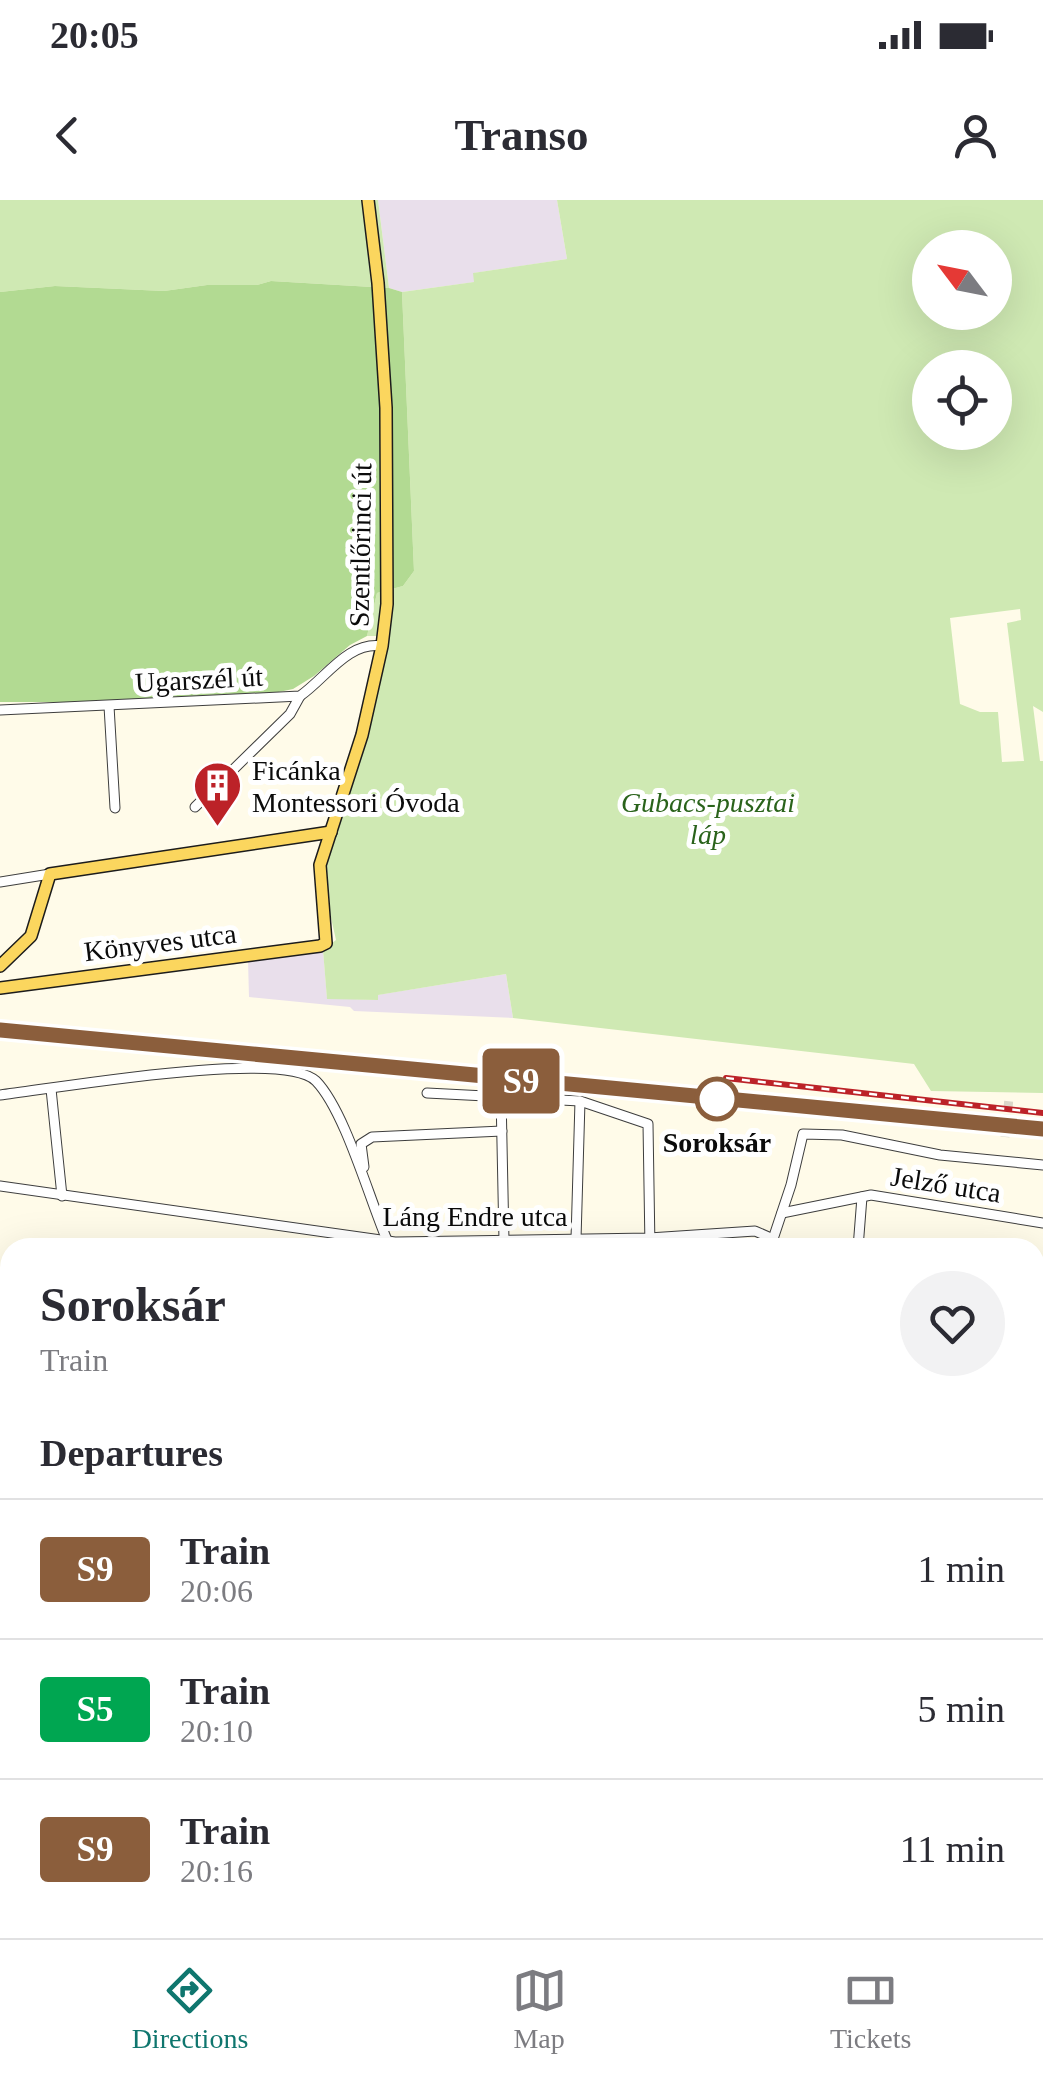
<!DOCTYPE html>
<html lang="en">
<head>
<meta charset="utf-8">
<style>
  body { margin:0; font-family:"Times New Roman",serif; background:#f2f2f3; color:#2b2b33; height:100vh; display:flex; flex-direction:column; font-size:38px; white-space:nowrap }
  * { box-sizing:border-box; margin:0 }
  p { font-size:32px; color:#7c7c81 }
  .icon { flex:none; width:55px; height:55px; fill:none; stroke:currentColor; stroke-width:2; stroke-linecap:round; stroke-linejoin:round }
  .map { position:relative; flex:1; overflow:hidden }
  .sheet { position:absolute; left:0px; top:1038px; width:1045px; height:702px; display:flex; flex-direction:column; background:#fff; border-radius:30px 30px 0 0; box-shadow:0 10px 40px #0002 }
  .sheet>* { flex:none }
  .badge { padding:0 20px; border-radius:8px; font-size:35px; line-height:65px }
  .needle { width:65px; rotate:302deg }
  .fabs { position:absolute; left:912px; top:30px; display:grid; gap:20px }
  .fabs a { display:grid; place-items:center; width:100px; height:100px; border-radius:50%; background:#fff; box-shadow:0 10px 40px #0002; font-size:50px }
  .map>.badge { position:absolute; translate:-50% -50%; box-shadow:0 0 0 5px #fff }
  h2 { padding:0 40px; font-size:38px; line-height:90px }
  .round { display:grid; place-items:center; flex:none; width:105px; height:105px; border-radius:52px; background:#f2f2f3 }
  .head { display:flex; align-items:center; justify-content:space-between; height:170px; padding:0 40px }
  h1 { font-size:48px; font-weight:600; line-height:75px }
  ul { padding:0; list-style:none }
  li { display:flex; align-items:center; gap:30px; height:140px; padding:0 40px; border-top:2px solid #e1e1e2 }
  li div { flex:1 }
  li b { display:block; font-size:38px }
  li em { font-style:normal }
  li .badge { min-width:110px; font-weight:700; text-align:center }
  .status { display:flex; justify-content:space-between; align-items:center; height:70px; padding:0 50px; background:#fff; direction:ltr }
  .status svg { height:28px; fill:currentColor }
  header { display:flex; justify-content:space-between; align-items:center; height:130px; padding:0 40px; background:#fff; font-size:45px; font-weight:600 }
  .tab-bar { display:flex; justify-content:space-around; align-items:center; height:140px; border-top:2px solid #e1e1e2; background:#fff; font-size:28px; color:#7c7c81 }
  .tab-bar a { display:grid; justify-items:center; gap:5px }
  .tab-bar .selected { color:#0f766e }
  .map>svg:first-child { display:block }
</style>
</head>
<body>
<div class="status"><b>20:05</b><svg viewBox="0 0 49 12"><path d="M0 12V9h3v3zM5 12V6h3v6zM10 12V3h3v9zM15 12V0h3v12zM26 1h20v11H26zM47 4h2v5h-2z"/></svg></div>
<header><svg class="icon" aria-label="back" viewBox="0 0 24 24"><path d="M15 5l-7 7 7 7"/></svg>Transo<svg class="icon" aria-label="person" viewBox="0 0 24 24"><circle cx="12" cy="8" r="4"/><path d="M4 21q1-7 8-7t8 7"/></svg></header>
<div class="map">
<svg width="1043" height="1738" viewBox="0 0 1043 1738">
  <rect width="100%" height="100%" fill="#fffbe9"/>
  <g fill="#e9dfeb">
    <path d="M 378,0 L 557,0 L 567,59 L 474,73 L 475,82 L 402,92 L 389,88 Z"/>
    <path d="M 323,750 L 327,798 L 378,800 L 377,795 L 506,774 L 513,818 L 354,811 L 350,807 L 249,797 L 248,760 Z"/>
  </g>
  <g fill="#cfe9b3" fill-rule="evenodd">
    <path d="M 0,0 L 378,0 L 389,88 L 271,81 L 257,85 L 207,85 L 164,91 L 55,86 L 0,92 Z"/>
    <path d="M 557,0 L 1043,0 L 1043,512 L 1033,506 L 1040,561 L 1043,561 L 1043,893 L 931,891 L 914,864 L 513,818 L 506,774 L 378,795 L 378,800 L 327,799 L 323,750 L 336,740 L 325,691 L 324,665 L 388,436 L 367,436 L 377,393 L 403,386 L 414,371 L 402,92 L 474,82 L 473,73 L 567,59 ZM 930,48 L 995,48 L 995,112 L 930,112 ZM 930,168 L 995,168 L 995,232 L 930,232 ZM 1020,409 L 1021,420 L 1007,423 L 1024,561 L 1002,562 L 998,512 L 980,512 L 960,504 L 950,418 Z"/>
    <path d="M 0,1714 L 10,1722 L 10,1730 L 65,1730 L 78,1738 L 0,1738 Z"/>
  </g>
  <path fill="#b2da92" d="M 271,81 L 389,88 L 402,92 L 414,371 L 403,386 L 377,393 L 367,436 L 350,445 L 314,476 L 293,489 L 274,493 L 207,502 L 0,502 L 0,92 L 55,86 L 164,91 L 207,85 L 257,85 Z"/>
  <g fill="#aedbf7" stroke="#3490cf" stroke-width="2.5">
    <path d="M 0,1671 L 10,1675 L 10,1722 L 5,1721 L 0,1714 Z"/>
    <path d="M 65,1730 L 121,1730 L 135,1738 L 78,1738 Z"/>
  </g>
  <g fill="none" stroke-linecap="round" stroke-linejoin="round">
    <path stroke="#dad7c8" stroke-width="9" stroke-dasharray="9 4.5" stroke-linecap="butt" d="M 1005,937 L 1009,898"/>
    <defs>
      <g id="minor">
        <path d="M 109,506 L 115,608"/>
        <path d="M 0,510 L 300,496 C 326,478 348,441 382,446"/>
        <path d="M 195,607 L 290,514 L 300,496"/>
        <path d="M 0,682 L 50,674"/>
        <path d="M 51,889 L 62,996"/>
        <path d="M 427,893 L 580,901 L 648,924 L 650,1048"/>
        <path d="M 0,895 C 52,889 283,848 316,881 C 345,911 369,998 387,1040"/>
        <path d="M 501,895 L 504,1041"/>
        <path d="M 364,967 L 361,944 L 372,937 L 502,931"/>
        <path d="M 0,986 L 395,1042 L 649,1038 L 755,1031 L 771,1038"/>
        <path d="M 782,1013 L 871,995 L 1043,1023"/>
        <path d="M 576,1039 L 580,901"/>
        <path d="M 770,1048 L 791,985 L 803,934 L 842,935 L 940,955 L 1043,965"/>
        <path d="M 858,1048 L 862,997"/>
        <path d="M 0,1080 L 10,1081"/>
        <path d="M 1035,1109 L 1043,1110"/>
        <path d="M 0,1163 L 10,1164"/>
        <path d="M 1035,1200 L 1043,1200"/>
        <path d="M 1035,1246 L 1043,1219"/>
        <path d="M 0,1248 L 10,1251"/>
        <path d="M 1035,1311 L 1043,1310"/>
        <path d="M 1035,1512 L 1043,1512"/>
        <path d="M 0,1557 L 10,1561"/>
        <path d="M 1035,1621 L 1043,1624"/>
        <path d="M 440,1730 L 461,1738"/>
        <path d="M 620,1738 L 622,1730"/>
        <path d="M 677,1738 L 680,1730"/>
        <path d="M 953,1738 L 955,1730"/>
      </g>
      <g id="major">
        <path d="M 0,766 L 31,736 L 50,674 L 331,632"/>
        <path d="M 0,788 L 320,746 L 326,743 L 320,665 L 362,535 L 382,446 L 387,404 L 386,208 L 378,83 L 368,0"/>
        <path d="M 0,1426 L 10,1430"/>
        <path d="M 0,1436 L 10,1439"/>
        <path d="M 832,1730 L 846,1738"/>
        <path d="M 848,1730 L 879,1738"/>
      </g>
    </defs>
    <use href="#minor" stroke="#3e3e3e" stroke-width="11"/>
    <use href="#major" stroke="#1c1c1c" stroke-width="14"/>
    <use href="#minor" stroke="#fff" stroke-width="9"/>
    <use href="#major" stroke="#fbd65e" stroke-width="11"/>
    <g stroke="#bc2228" stroke-width="2.5">
      <path d="M 0,1413 L 10,1417"/>
      <path d="M 891,1730 L 914,1738"/>
    </g>
    <defs>
      <g id="rail">
        <path d="M 0,830 L 1043,929"/>
        <path d="M 726,878 L 1043,913"/>
      </g>
    </defs>
    <use href="#rail" stroke="#bc2228" stroke-width="6"/>
    <use href="#rail" stroke="#fff" stroke-width="2.5" stroke-dasharray="8" stroke-linecap="butt"/>
  </g>
  <g fill="none" stroke-linecap="round" stroke-linejoin="round">
    <defs>
      <path id="line" d="M 0,830 L 1043,929"/>
    </defs>
    <use href="#line" stroke="#fff" stroke-width="22"/>
    <use href="#line" stroke="#8b5e3c" stroke-width="15"/>
  </g>
  <defs>
    <symbol id="building-pin" viewBox="-11 -11 22 30"><path d="M0 17L-7.5 6A9.5 9.5 0 1 1 7.5 6Z" fill="#bc2228" stroke="#fff"/><path d="M-4-6H4V6H1V3H-1V6H-4ZM-2.5-4.3h1.7v1.8h-1.7ZM.8-4.3h1.7v1.8H.8ZM-2.5-1h1.7V.8h-1.7ZM.8-1h1.7V.8H.8Z" fill="#fff"/></symbol>
  </defs>
  <g fill-rule="evenodd">
    <use href="#building-pin" x="190" y="558" width="55" height="75"/>
  </g>
  <circle fill="#fff" stroke="#8b5e3c" stroke-width="5" cx="717" cy="899" r="20"/>
  <g text-anchor="middle" stroke-width="10" stroke-linejoin="round" paint-order="stroke">
    <g font-size="28" fill="#0b0b0b" stroke="#fff">
      <text transform="translate(360 345) rotate(-89)" y="10">Szentlőrinci út</text>
      <text transform="translate(199 479) rotate(-3)" y="10">Ugarszél út</text>
      <text transform="translate(160 742) rotate(-7)" y="10">Könyves utca</text>
      <text transform="translate(946 984) rotate(9)" y="10">Jelző utca</text>
      <text x="475" y="1026">Láng Endre utca</text>
    </g>
    <g font-size="28" fill="#0b0b0b" stroke="#fff" text-anchor="start">
      <text x="252" y="580">Ficánka<tspan x="252" dy="32">Montessori Óvoda</tspan></text>
    </g>
    <g font-size="28" font-style="italic" fill="#2a631b" stroke="#fff">
      <text x="708" y="612">Gubacs-pusztai<tspan x="708" dy="32">láp</tspan></text>
    </g>
    <g font-size="28" font-weight="bold" fill="#0b0b0b" stroke="#fff">
      <text x="717" y="952">Soroksár</text>
    </g>
  </g>
</svg>
<div class="fabs">
<a><svg class="needle" viewBox="-14 -14 28 28"><path d="M0-13l5 13h-10z" fill="#e53935"/><path d="M0 13l5-13h-10z" fill="#7c7c81"/></svg></a>
<a><svg class="icon" aria-label="locate" viewBox="0 0 24 24"><circle cx="12" cy="12" r="6"/><path d="M12 2v4M12 18v4M2 12h4M18 12h4"/></svg></a>
</div>
<b class="badge" style="left:521px;top:881px;background:#8b5e3c;color:#fff">S9</b>
<section class="sheet">
<div class="head"><div><h1>Soroksár</h1><p>Train</p></div><a class="round"><svg class="icon" aria-label="heart" viewBox="0 0 24 24"><path d="M12 20l-8-8c-3-5 5-10 8-4 3-6 11-1 8 4z"/></svg></a></div>
<h2>Departures</h2>
<ul>
<li><span class="badge" style="background:#8b5e3c;color:#fff">S9</span><div><b>Train</b><p>20:06</p></div><em>1 min</em></li>
<li><span class="badge" style="background:#00a651;color:#fff">S5</span><div><b>Train</b><p>20:10</p></div><em>5 min</em></li>
<li><span class="badge" style="background:#8b5e3c;color:#fff">S9</span><div><b>Train</b><p>20:16</p></div><em>11 min</em></li>
</ul>
</section>
</div>
<nav class="tab-bar">
<a class="selected"><svg class="icon" aria-label="directions" viewBox="0 0 24 24"><path d="M12 3l9 9-9 9-9-9zM9 14v-3h6M13 9l2 2-2 2"/></svg>Directions</a>
<a><svg class="icon" aria-label="map" viewBox="0 0 24 24"><path d="M3 6l6-2 6 2 6-2v14l-6 2-6-2-6 2zM9 4v14M15 6v14"/></svg>Map</a>
<a><svg class="icon" aria-label="tickets" viewBox="0 0 24 24"><path d="M3 7h18v10H3zM15 7v10"/></svg>Tickets</a>
</nav>
</body>
</html>
